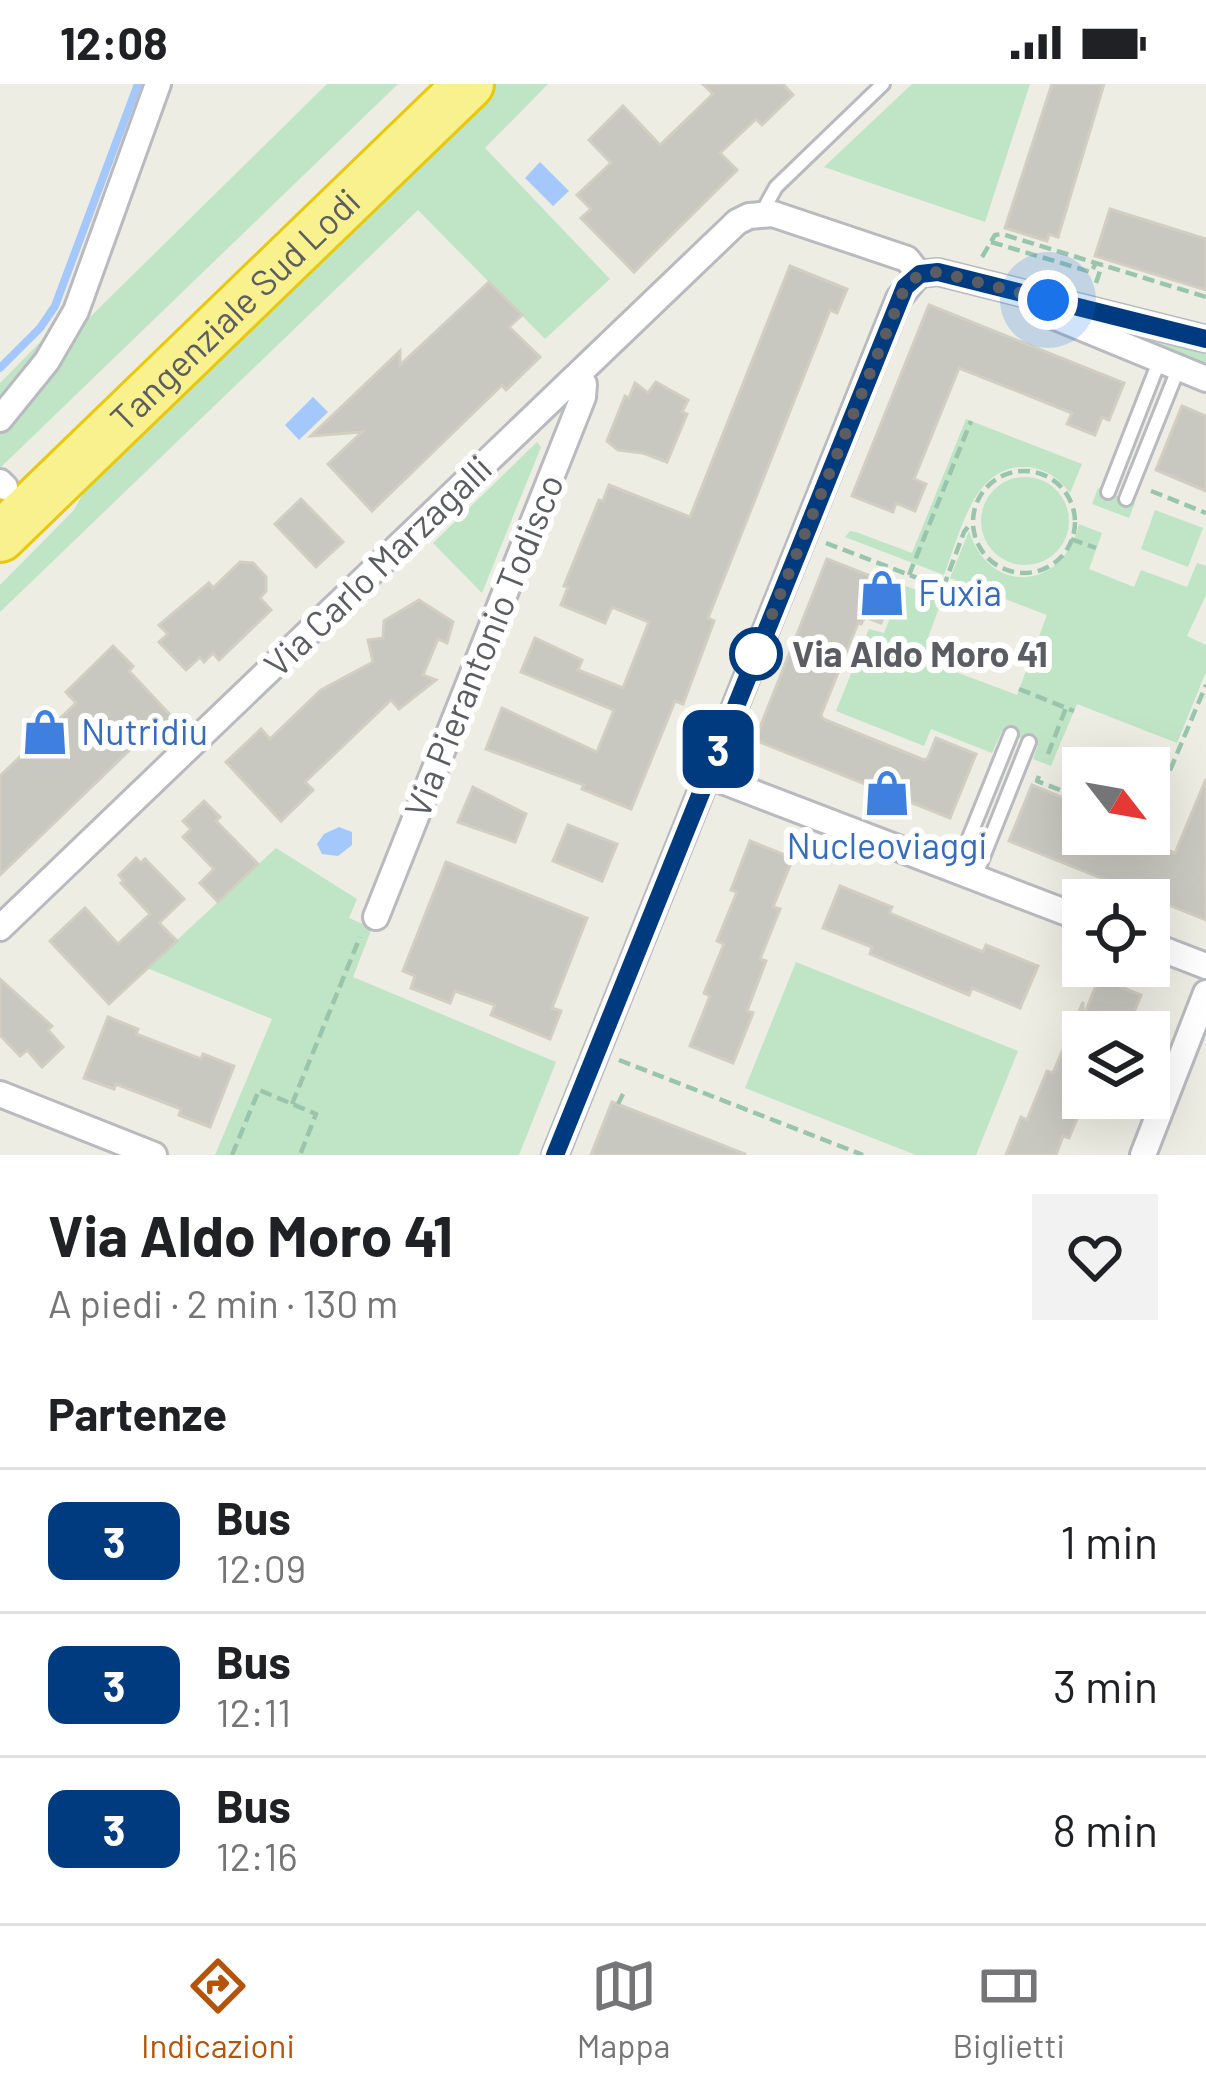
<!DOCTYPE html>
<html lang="it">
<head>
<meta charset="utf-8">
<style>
  body { margin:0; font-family:Barlow,sans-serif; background:#f2f2f2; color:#202124; height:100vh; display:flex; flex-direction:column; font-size:45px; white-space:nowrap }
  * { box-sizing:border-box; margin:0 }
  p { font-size:39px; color:#757577 }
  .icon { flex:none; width:66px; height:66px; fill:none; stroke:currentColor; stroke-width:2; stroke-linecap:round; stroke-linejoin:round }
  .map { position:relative; height:1071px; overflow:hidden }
  .details { display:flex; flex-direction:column; background:#fff; flex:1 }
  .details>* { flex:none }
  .badge { padding:0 24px; border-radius:18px; font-size:42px; line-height:78px }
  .needle { width:78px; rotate:121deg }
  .tools { position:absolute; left:1062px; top:663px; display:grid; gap:24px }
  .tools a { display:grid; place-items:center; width:108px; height:108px; border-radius:0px; background:#fff; box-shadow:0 12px 48px #0002; font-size:60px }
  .you { position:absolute; width:60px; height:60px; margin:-30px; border:9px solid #fff; border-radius:50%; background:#1a73e8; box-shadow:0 0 0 18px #1a73e833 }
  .map>.badge { position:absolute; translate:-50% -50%; box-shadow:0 0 0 6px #fff }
  h2 { padding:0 48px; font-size:45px; line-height:108px }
  .round { display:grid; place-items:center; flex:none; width:126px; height:126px; border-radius:0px; background:#f2f2f2 }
  .summary { display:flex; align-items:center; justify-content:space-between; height:204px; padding:0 48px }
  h1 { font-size:57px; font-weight:700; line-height:90px }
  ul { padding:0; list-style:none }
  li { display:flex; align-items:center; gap:36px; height:144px; padding:0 48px; border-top:3px solid #e0e0e0 }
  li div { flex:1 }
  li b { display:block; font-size:45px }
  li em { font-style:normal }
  li .badge { min-width:132px; font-weight:700; text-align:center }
  .status { display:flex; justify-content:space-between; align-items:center; height:84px; padding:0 60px; background:#fff; direction:ltr }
  .status svg { height:33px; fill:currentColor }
  .tabs { display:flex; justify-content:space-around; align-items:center; height:168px; border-top:3px solid #e0e0e0; background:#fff; font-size:33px; color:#757577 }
  .tabs a { display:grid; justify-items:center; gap:6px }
  .tabs .on { color:#b45309 }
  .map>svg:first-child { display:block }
</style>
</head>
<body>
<div class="status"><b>12:08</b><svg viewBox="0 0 49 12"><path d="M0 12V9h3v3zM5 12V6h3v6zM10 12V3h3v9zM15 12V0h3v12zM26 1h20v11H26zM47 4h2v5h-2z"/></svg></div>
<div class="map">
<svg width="1206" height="1071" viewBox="0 0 1206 1071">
  <rect width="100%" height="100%" fill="#edede3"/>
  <g fill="#c0e4c6">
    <path d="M 327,0 L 398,0 L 0,384 L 0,299 L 57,241 L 81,231 L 89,234 Z"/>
    <path d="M 492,0 L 548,0 L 485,64 L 610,195 L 545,255 L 418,126 L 0,528 L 0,501 L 74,426 L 97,383 Z"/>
    <path d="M 912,0 L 1030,0 L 985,138 L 824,83 Z"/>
    <path d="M 1134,248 L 1206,268 L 1206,282 L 1133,253 Z"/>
    <path d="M 966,335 L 1082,380 L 1070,409 C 1058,393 1042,382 1022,383 C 972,384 959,453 944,491 L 845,453 L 850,447 L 856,448 L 912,469 Z"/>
    <path d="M 537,358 L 541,363 L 482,509 L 433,459 Z"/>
    <circle cx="1025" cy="437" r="44"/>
    <path d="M 1098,404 L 1135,419 L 1129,434 L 1092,420 Z"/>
    <path d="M 1155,426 L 1203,444 L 1188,483 L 1141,465 Z"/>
    <path d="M 1079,440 L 1102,449 L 1089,485 L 1134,503 L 1141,486 L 1187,503 L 1197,479 L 1206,482 L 1206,511 L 1187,552 L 1206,561 L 1206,588 L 1177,659 L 1077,620 L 1051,682 L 1033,675 L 1038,661 L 1002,647 L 992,669 L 931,645 L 924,662 L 836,627 L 869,545 L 884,549 L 903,501 L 942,516 L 926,559 L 937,564 L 932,579 L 1017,611 L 1047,531 L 950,494 L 969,447 C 990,513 1064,506 1079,440 Z"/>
    <path d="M 276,764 L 357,815 L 349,834 L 372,844 L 353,893 L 556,978 L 519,1071 L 215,1071 L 272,935 L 147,884 Z"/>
    <path d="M 796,878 L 1018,967 L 976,1071 L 916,1071 L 745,1004 Z"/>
  </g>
  <g fill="#a4c7fc">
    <path d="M 540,78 L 569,107 L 553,122 L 525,94 Z"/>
    <path d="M 313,313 L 328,328 L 299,356 L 285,341 Z"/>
    <path d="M 339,743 L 352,748 L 352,761 L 338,772 L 322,770 L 317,760 L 324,750 Z"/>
  </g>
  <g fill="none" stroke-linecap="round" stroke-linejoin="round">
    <path stroke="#a4c7fc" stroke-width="8" d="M 0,284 L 40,244 L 55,222 L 138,0"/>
  </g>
  <g fill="#c8c7c0" stroke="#d2cfc2" stroke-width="3">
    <path d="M 703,0 L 783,0 L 793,11 L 762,41 L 756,35 L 720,69 L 737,86 L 634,188 L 581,134 L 591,125 L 577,111 L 611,79 L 589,56 L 623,22 L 660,61 L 713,10 Z"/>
    <path d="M 1052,0 L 1104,0 L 1058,153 L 1049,150 L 1047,157 L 1005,144 Z"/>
    <path d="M 1110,125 L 1206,155 L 1206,206 L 1095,172 Z"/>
    <path d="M 790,182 L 847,205 L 837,229 L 830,226 L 708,534 L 714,537 L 683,620 L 675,617 L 631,725 L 582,705 L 584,701 L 486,665 L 502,624 L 597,668 L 614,626 L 521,588 L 535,554 L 582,576 L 578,586 L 623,604 L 649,538 L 612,523 L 605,539 L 561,521 L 568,503 L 564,502 L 599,416 L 603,417 L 609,401 L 690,433 Z"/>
    <path d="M 489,198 L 522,231 L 509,243 L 540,273 L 506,306 L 502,301 L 372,427 L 328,380 L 362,348 L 311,352 L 400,267 L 400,281 Z"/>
    <path d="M 929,221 L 1124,299 L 1109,336 L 1102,333 L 1095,351 L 1067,340 L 1072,329 L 959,284 L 914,395 L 926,400 L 915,427 L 896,419 L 893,428 L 852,412 Z"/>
    <path d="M 656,298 L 688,316 L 682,328 L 687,330 L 667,378 L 643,369 L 618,366 L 607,357 L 625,312 L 629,314 L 635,299 L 648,309 Z"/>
    <path d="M 1182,322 L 1206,332 L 1206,407 L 1156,386 Z"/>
    <path d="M 301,415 L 343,458 L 316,483 L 275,440 Z"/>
    <path d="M 827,475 L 896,502 L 881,539 L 865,533 L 861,540 L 858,539 L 821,631 L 823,635 L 924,676 L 928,674 L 936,654 L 976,670 L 950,734 L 755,656 Z"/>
    <path d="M 240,478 L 253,479 L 266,493 L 266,507 L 260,514 L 271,526 L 219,576 L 213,569 L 204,578 L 200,573 L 186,586 L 159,558 L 168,550 L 159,541 L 209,499 L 213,504 Z"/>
    <path d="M 419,516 L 453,538 L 447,559 L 438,555 L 423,591 L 436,596 L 399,625 L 391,616 L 305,698 L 313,706 L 281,737 L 226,678 L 261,645 L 270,655 L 321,606 L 373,578 L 368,556 L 383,554 L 384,537 Z"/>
    <path d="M 113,562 L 133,582 L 129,587 L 173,634 L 141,664 L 137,659 L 0,791 L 0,692 L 76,619 L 66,608 Z"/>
    <path d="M 1206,695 L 1206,836 L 1009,757 L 1032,701 L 1079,720 L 1076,729 L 1083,732 L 1083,750 L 1127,750 L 1175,769 Z"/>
    <path d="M 473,703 L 526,730 L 515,758 L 458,738 Z"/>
    <path d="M 204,717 L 220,733 L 216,737 L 258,780 L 218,818 L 200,799 L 214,785 L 183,753 L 191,745 L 183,737 Z"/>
    <path d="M 568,741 L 617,760 L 602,797 L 553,777 Z"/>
    <path d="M 750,757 L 793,774 L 773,823 L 780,825 L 760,875 L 766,877 L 747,927 L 753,929 L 733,979 L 690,962 L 710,912 L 704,909 L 724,860 L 717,857 L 737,808 L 731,806 Z"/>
    <path d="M 136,774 L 141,779 L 145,775 L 184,815 L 159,839 L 177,857 L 109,920 L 50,857 L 85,824 L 118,860 L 150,830 L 121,799 L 124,797 L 119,791 Z"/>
    <path d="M 446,778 L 587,834 L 552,924 L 561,927 L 550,955 L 491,931 L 495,921 L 455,907 L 450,919 L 411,904 L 415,892 L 403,887 Z"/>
    <path d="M 840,802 L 892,823 L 889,829 L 983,868 L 986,861 L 1038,882 L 1020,924 L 972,904 L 969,911 L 870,870 L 872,863 L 823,844 Z"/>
    <path d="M 1099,894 L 1141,911 L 1126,948 L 1083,948 L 1083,1021 L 1069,1054 L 1063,1052 L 1056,1071 L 1006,1071 L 1021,1033 L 1027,1036 L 1047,987 L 1053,989 L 1083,918 L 1083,934 Z"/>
    <path d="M 0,895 L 52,942 L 48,946 L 63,963 L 42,983 L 27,966 L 20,972 L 0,951 Z"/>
    <path d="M 108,933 L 138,945 L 136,950 L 201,975 L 203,970 L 234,982 L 210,1043 L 179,1031 L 181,1025 L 116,1000 L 114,1005 L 84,994 Z"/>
    <path d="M 612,1018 L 745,1070 L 745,1071 L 591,1071 Z"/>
  </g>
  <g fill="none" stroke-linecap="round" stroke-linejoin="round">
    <defs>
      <g id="lane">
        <path d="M 761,130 L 776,103 L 883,0"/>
        <path d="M 1108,408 L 1160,275"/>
        <path d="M 1126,415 L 1179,283"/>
        <path d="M 956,786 L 1011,650"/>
        <path d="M 975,793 L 1029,658"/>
      </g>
      <g id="street">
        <path d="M 919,190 L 938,188 L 1206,255"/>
        <path d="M 1043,228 L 1206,295"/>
        <path d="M 0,335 L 47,277 L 76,227 L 158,0"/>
        <path d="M 0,398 L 5,403"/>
        <path d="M 707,691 L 1083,835"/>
        <path d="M 376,833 L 583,313 L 584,300 L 578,292"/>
        <path d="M 0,844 L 737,138 L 749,132 L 773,130 L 907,175 L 919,190"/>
        <path d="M 1149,860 L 1206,882"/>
        <path d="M 0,1010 L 154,1071"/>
        <path d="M 555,1071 L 899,214 L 919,190"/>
        <path d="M 1143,1071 L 1206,909"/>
      </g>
      <g id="highway">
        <path id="s1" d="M 0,453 L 469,0"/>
      </g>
    </defs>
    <use href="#lane" stroke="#b8babf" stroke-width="18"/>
    <use href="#street" stroke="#b8babf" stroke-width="30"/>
    <use href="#highway" stroke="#e9c807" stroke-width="54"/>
    <g stroke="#9ac5ad" stroke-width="4.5" stroke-dasharray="12 6" stroke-linecap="butt">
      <path d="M 991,158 L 1091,188 L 1096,179"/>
      <path d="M 982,173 L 995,151 L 1002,150 L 1206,213"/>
      <path d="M 1096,199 L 1102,181"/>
      <circle cx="1024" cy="438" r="51"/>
      <path d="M 1151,407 L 1206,429"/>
      <path d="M 1071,455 L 1096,464"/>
      <path d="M 826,459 L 946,505"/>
      <path d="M 909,491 L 971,337"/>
      <path d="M 943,504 L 964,448 L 971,439"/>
      <path d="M 1019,605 L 1074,627"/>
      <path d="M 1048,670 L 1066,624"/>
      <path d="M 1039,692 L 1037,697 L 1083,715"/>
      <path d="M 1153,734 L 1163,749 L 1161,764"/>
      <path d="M 1149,736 L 1206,601"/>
      <path d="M 1141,816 L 1143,811"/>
      <path d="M 619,976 L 863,1071"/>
      <path d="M 292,1020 L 360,853"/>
      <path d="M 618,1020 L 623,1010"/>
      <path d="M 232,1071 L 259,1006 L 316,1030 L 300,1071"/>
    </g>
    <use href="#lane" stroke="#fff" stroke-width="12"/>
    <use href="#street" stroke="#fff" stroke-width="24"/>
    <use href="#highway" stroke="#f9f08e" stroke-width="48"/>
  </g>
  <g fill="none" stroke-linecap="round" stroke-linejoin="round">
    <defs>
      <path id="line" d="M 555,1071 L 905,203 L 920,190 L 938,188 L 1206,255"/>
    </defs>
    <use href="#line" stroke="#fff" stroke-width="27"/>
    <use href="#line" stroke="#003b80" stroke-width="18"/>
    <path stroke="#5b5d63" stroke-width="12" stroke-dasharray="0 21.6" d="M 756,570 L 905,203 L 920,190 L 938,188 L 1048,216"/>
  </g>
  <defs>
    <symbol id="shop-bare" viewBox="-9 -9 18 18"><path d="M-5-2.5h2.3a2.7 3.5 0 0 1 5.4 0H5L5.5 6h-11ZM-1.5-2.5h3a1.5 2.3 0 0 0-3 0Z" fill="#3f7fe0" stroke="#fff" stroke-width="2.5" paint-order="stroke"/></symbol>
  </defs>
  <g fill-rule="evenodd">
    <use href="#shop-bare" x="849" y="476" width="66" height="66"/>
    <use href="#shop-bare" x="12" y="615" width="66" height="66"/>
    <use href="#shop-bare" x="854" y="676" width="66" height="66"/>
  </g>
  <circle fill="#fff" stroke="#003b80" stroke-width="6" cx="756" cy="570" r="24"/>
  <g text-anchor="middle" stroke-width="12" stroke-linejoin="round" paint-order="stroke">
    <g font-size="36" fill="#5b5d63" stroke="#fff">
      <text dy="13" stroke="none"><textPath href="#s1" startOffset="327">Tangenziale Sud Lodi</textPath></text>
      <text transform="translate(378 482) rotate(-44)" y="13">Via Carlo Marzagalli</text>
      <text transform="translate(484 562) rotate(-68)" y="13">Via Pierantonio Todisco</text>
    </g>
    <g font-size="36" fill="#366cbe" stroke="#fff" text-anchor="start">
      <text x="918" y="522">Fuxia</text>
      <text x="81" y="661">Nutridiu</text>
      <text x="887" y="775" text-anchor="middle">Nucleoviaggi</text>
    </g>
    <g font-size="36" font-weight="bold" fill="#5b5d63" stroke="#fff" text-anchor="start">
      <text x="792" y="583">Via Aldo Moro 41</text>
    </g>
  </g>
</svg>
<div class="tools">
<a><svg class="needle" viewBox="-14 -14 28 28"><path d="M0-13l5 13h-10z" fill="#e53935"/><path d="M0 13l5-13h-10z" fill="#757577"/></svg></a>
<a><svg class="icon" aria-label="locate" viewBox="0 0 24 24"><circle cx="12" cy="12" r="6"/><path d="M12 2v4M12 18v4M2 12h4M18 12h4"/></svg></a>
<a><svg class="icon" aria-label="layers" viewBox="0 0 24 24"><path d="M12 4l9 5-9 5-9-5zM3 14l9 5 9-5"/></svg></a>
</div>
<div class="you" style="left:1048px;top:216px"></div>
<b class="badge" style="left:718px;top:665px;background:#003b80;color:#fff">3</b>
</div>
<section class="details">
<div class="summary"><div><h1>Via Aldo Moro 41</h1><p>A piedi · 2 min · 130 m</p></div><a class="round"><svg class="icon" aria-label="heart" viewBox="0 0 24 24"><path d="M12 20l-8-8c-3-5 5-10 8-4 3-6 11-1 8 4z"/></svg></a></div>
<h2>Partenze</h2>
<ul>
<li><span class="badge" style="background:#003b80;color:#fff">3</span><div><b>Bus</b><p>12:09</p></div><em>1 min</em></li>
<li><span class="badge" style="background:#003b80;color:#fff">3</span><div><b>Bus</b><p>12:11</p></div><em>3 min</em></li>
<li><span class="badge" style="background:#003b80;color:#fff">3</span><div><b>Bus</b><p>12:16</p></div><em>8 min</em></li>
</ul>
</section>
<nav class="tabs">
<a class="on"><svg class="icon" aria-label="directions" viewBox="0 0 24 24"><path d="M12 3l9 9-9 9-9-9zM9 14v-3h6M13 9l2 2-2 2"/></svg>Indicazioni</a>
<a><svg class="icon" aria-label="map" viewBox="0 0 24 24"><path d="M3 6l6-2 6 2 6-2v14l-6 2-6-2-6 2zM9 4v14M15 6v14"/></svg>Mappa</a>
<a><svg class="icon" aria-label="tickets" viewBox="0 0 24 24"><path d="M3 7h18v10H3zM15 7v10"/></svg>Biglietti</a>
</nav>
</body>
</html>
